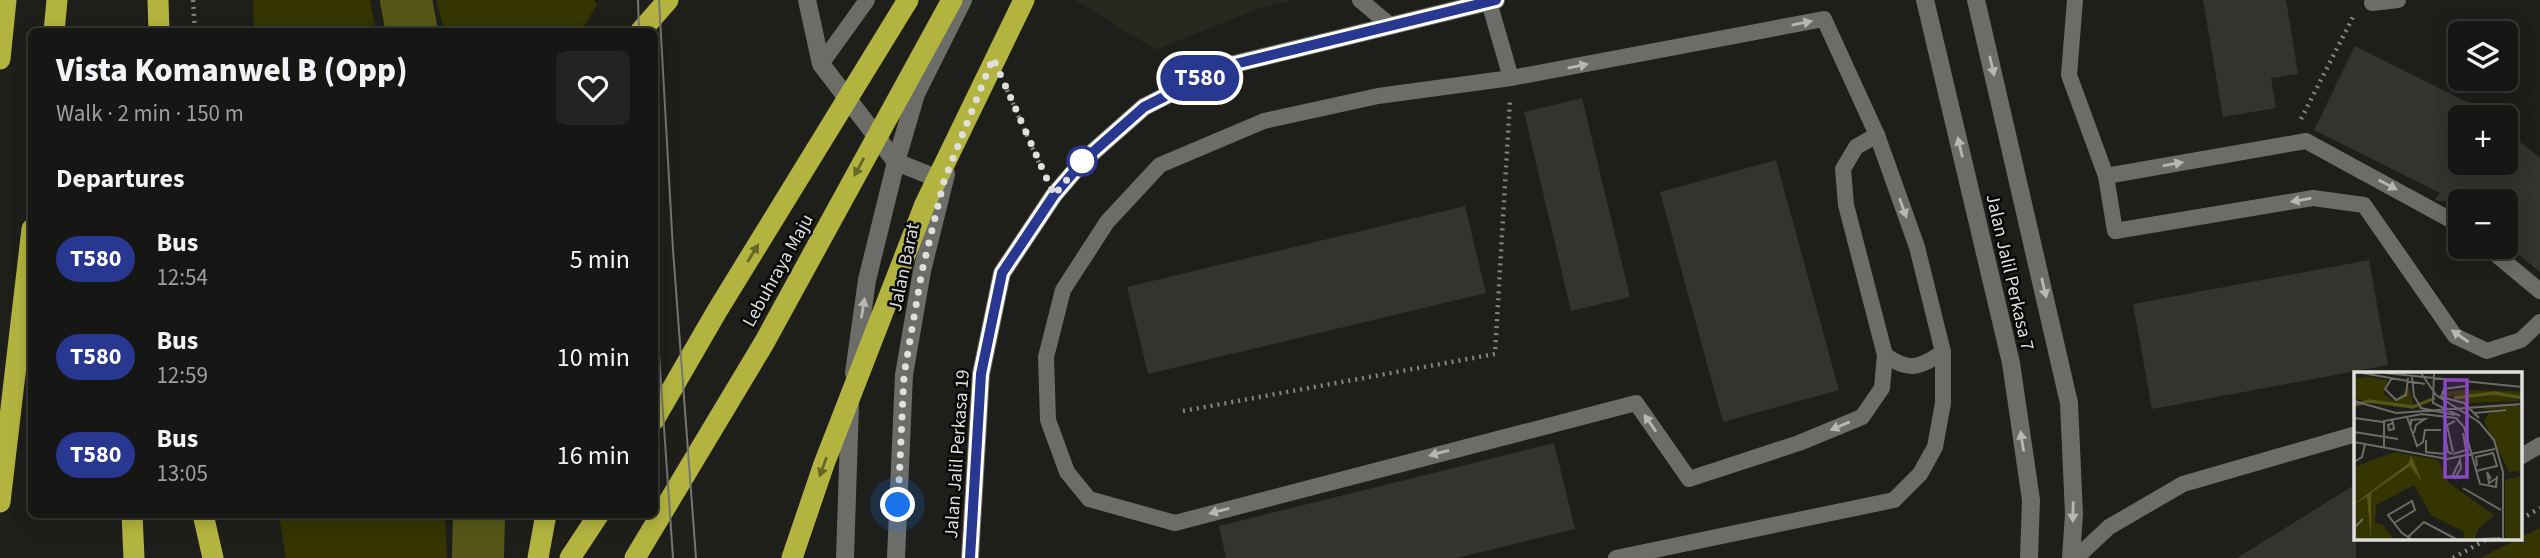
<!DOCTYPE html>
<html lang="en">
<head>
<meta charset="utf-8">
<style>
  body { margin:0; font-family:"Source Sans 3",sans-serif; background:#232322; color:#f1f3f6; height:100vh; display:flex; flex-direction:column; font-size:26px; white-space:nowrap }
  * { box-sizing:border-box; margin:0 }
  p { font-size:23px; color:#9e9fa0 }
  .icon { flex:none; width:38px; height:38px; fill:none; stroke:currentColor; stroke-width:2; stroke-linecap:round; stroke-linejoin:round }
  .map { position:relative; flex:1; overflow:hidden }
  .drawer { position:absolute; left:28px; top:28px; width:630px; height:490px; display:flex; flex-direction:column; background:#161614; border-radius:10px; box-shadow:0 4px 18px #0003,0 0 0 2px #353534 }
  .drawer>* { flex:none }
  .badge { padding:0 14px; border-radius:23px; font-size:24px; line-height:46px }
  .buttons { position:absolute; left:2448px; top:21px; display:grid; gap:14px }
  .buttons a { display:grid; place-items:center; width:70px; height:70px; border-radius:10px; background:#161614; box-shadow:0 4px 18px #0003,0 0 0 2px #353534; font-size:35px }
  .you { position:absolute; width:35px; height:35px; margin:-18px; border:5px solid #fff; border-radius:50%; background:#1a73e8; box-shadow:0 0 0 10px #1a73e833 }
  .map>.badge { position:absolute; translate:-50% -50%; box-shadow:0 0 0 4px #fff }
  h2 { padding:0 28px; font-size:26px; line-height:63px }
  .round { display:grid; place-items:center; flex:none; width:74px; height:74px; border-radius:10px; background:#232322 }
  .overview { display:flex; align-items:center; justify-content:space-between; height:119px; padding:0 28px }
  h1 { font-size:33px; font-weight:800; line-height:52px }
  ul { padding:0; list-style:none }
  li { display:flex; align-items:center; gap:21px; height:98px; padding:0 28px }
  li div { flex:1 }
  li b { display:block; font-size:26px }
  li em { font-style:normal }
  li .badge { min-width:77px; font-weight:700; text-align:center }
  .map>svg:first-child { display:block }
</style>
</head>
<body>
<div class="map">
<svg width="2540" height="558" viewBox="0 0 2540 558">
  <rect width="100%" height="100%" fill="#1e1e1a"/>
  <path fill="#28281f" d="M 1075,0 L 1295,0 L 1260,8 L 1156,50 Z"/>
  <g fill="#353502">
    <path d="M 253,0 L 370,0 L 376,31 L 254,31 Z"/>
    <path d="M 436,0 L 594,0 L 597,5 L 581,31 L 445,32 Z"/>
    <path d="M 279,515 L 445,515 L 447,558 L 286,558 Z"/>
    <path d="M 2540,528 L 2540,558 L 2480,558 Z"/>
  </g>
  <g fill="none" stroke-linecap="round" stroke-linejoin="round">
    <g stroke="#565717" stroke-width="52">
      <path d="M 406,0 L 412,32"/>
      <path d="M 478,558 L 479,514"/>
    </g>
  </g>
  <g fill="#333330">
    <path d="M 2203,0 L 2286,0 L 2298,74 L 2271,78 L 2276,108 L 2223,117 Z"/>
    <path d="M 2355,46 L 2497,117 L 2460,117 L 2460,163 L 2506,163 L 2520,142 L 2540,158 L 2540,272 L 2506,244 L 2506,201 L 2438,201 L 2435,199 L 2440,193 L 2314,130 Z"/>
    <path d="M 1582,98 L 1630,297 L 1571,311 L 1524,112 Z"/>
    <path d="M 1776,160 L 1839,390 L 1723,422 L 1660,192 Z"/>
    <path d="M 1465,206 L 1486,293 L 1148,374 L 1127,287 Z"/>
    <path d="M 2369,260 L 2388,365 L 2152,409 L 2133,304 Z"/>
    <path d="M 1554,443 L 1575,529 L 1457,558 L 1226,558 L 1219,526 Z"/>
    <path d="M 2356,484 L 2356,558 L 2237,558 Z"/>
  </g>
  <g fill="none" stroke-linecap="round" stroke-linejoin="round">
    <g stroke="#858582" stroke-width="4.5" stroke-dasharray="2 5" stroke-linecap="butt">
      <path d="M 193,0 L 195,32"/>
      <path d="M 1007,90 L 1043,172"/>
      <path d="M 2301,119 L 2354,15"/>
      <path d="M 1183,411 L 1495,354 L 1510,100"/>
      <path d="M 2521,519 L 2540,508"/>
      <path d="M 2453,558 L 2487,539"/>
    </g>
    <g stroke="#6c6c68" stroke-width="16">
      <path d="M 1360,0 L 1391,26"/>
      <path d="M 2075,0 L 2069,75 L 2106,176 L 2115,231 L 2313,198 L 2364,205 L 2455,336 L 2487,351 L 2521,340 L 2540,322"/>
      <path d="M 1489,2 L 1511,78"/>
      <path d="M 2372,3 L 2398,0"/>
      <path d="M 821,64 L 867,0"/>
      <path d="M 1877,135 L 1856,147 L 1843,169 L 1846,205 L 1885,355 C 1909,372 1920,368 1943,352"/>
      <path d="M 2106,176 L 2306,141 L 2460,225"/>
      <path d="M 2487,247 L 2540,291"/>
      <path d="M 2521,453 L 2522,456 L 2540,445"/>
      <path d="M 1616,558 L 1894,500 L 1920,474 L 1935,447 L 1943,403 L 1943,352 L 1917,247 L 1877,135 L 1824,19 L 1511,78 L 1378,96 L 1264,121 L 1160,165 L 1107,222 L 1063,290 L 1046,357 L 1048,420 L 1067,472 L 1089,499 L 1175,523 L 1636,403 L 1689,479 L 1799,443 L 1862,417 L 1882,388 L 1885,355"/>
      <path d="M 2076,558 L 2109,527 L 2183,484 L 2356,434"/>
    </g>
    <g stroke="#6c6c68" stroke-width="18">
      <path d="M 807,0 L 821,64 L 896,162 L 944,181"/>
      <path d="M 970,558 L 981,374 L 1002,273 L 1054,195 L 1084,160 L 1144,107 L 1222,67 L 1496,0"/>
    </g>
    <g stroke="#6c6c68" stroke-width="18">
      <path d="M 1925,0 L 2011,363 L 2031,500 L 2029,558"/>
      <path d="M 1976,0 L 2069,403 L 2074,514 L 2071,558"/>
      <path d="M 854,373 L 867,280 L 896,162 L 916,94 L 963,0"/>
      <path d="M 845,558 L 850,404"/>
      <path d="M 896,558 L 904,375 L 922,271 L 946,174"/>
    </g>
    <g stroke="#b3b43f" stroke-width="21">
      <path d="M 158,0 L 159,32"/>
      <path d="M 54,32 L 57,0"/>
      <path d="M 640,32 L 668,0"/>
      <path d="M 0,59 L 6,0"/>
      <path d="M 654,420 L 717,311 L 908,0"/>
      <path d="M 0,502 L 32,229"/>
      <path d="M 132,514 L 134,558"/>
      <path d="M 203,514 L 213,558"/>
      <path d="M 538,558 L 546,514"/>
      <path d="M 570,558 L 599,514"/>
      <path d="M 635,558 L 764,343 L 952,0"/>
      <path d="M 792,558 L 824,464 L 925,204 L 1024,0"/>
    </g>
    <g stroke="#757572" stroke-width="2">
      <path d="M 638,0 L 639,32"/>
      <path d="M 659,0 L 673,250 L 696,558"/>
      <path d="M 654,282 L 673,558"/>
    </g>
  </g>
  <defs><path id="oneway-solid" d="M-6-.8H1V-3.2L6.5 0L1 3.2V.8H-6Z" transform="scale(1.75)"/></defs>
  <g fill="#b7b7b4">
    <use href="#oneway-solid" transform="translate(1802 23) rotate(-11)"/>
    <use href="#oneway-solid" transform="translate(1578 66) rotate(-11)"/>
    <use href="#oneway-solid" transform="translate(1992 66) rotate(77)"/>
    <use href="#oneway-solid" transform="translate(1960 147) rotate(-103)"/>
    <use href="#oneway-solid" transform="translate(2173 164) rotate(-10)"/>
    <use href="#oneway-solid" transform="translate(2388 185) rotate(28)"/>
    <use href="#oneway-solid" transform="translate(2301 200) rotate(170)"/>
    <use href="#oneway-solid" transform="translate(1903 208) rotate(70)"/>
    <use href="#oneway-solid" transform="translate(2044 288) rotate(77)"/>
    <use href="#oneway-solid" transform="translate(863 308) rotate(-81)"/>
    <use href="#oneway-solid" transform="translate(2460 336) rotate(-145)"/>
    <use href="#oneway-solid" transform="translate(1650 423) rotate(-125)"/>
    <use href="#oneway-solid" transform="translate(1840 426) rotate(157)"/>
    <use href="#oneway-solid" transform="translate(2022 441) rotate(-99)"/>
    <use href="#oneway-solid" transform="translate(1439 453) rotate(165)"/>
    <use href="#oneway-solid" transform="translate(1219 511) rotate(165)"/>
    <use href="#oneway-solid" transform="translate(2073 512) rotate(91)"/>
  </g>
  <g fill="#666726">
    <use href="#oneway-solid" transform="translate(859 167) rotate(118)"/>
    <use href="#oneway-solid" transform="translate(753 253) rotate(-58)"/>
    <use href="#oneway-solid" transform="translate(823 467) rotate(110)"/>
  </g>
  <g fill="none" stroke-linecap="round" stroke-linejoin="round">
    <defs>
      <path id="line" d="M 970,558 L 981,374 L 1002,273 L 1054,195 L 1084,160 L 1144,107 L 1223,67 L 1496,0"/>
    </defs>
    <use href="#line" stroke="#fff" stroke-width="16"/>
    <use href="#line" stroke="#283890" stroke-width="10"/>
    <path stroke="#dfdfdd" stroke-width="7" stroke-dasharray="0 12.6" d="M 898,505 L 904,375 L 922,271 L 944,181 L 993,58 L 1054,195 L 1084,160 L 1082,161"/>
  </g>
  <circle fill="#fff" stroke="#283890" stroke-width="3.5" cx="1082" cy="161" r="14"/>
  <g text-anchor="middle" stroke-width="5" stroke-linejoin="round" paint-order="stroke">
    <g font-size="19" fill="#dfdfdd" stroke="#080807">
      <text transform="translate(903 267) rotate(-78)" y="7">Jalan Barat</text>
      <text transform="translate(777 270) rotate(-61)" y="7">Lebuhraya Maju</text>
      <text transform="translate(2011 272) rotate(77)" y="7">Jalan Jalil Perkasa 7</text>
      <text transform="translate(956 454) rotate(-86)" y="7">Jalan Jalil Perkasa 19</text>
    </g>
  </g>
  <g transform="translate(2354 372)">
    <rect width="168" height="168" fill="#1e1e1a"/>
    <path d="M 15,5 L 34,8 L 29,21 L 41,30 L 55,15 L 60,33 L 0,27 L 0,6 ZM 108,18 L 168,19 L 168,25 L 138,20 L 89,25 L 89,20 ZM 143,23 L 168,29 L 112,31 L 105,27 ZM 160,32 L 168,36 L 168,99 L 155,100 L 130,49 L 135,41 L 153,36 L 129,38 L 132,33 ZM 41,80 L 84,88 L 95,111 L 140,143 L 124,157 L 121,167 L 109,167 L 110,160 L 77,143 L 60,113 L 22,133 L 21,151 L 28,152 L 40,167 L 0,167 L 0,95 ZM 168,104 L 168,167 L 151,167 L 151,108 Z" fill="#353502"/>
    <path d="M 57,83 L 68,110 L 56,94 L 17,121 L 17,167 L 13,125 L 0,132 L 55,91 Z" fill="#565717"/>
    <path fill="none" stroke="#565717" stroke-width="3.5" d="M 100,26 L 141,21 L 168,26M 0,33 L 15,29 L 59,35 L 81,26"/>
    <path fill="none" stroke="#6b6b68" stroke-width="2" d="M 8,1 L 71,12M 31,1 L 168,15M 67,1 L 82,23 L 125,50 L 140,68 L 149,100 L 149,167M 80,1 L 79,31 L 106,44M 58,5 L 60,24 L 67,36 L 101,43M 38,6 L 31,17 L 42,28 L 52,23 L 54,6M 111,14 L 90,17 L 87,25 L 110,31 L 125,46M 0,29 L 42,41 L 168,32M 121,41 L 152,38M 53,45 L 63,74 L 69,70 L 71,58 L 87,58M 0,46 L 29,50M 38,48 L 39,51 L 40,57 L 35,58 L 34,53 L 39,51M 57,53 L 57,48 L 71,47 L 62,53 L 60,61M 90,59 L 94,80 L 98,82M 0,60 L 44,67M 72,68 L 72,80 L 91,82M 0,70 L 93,87 L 141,77M 30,76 L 30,49 L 68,42 L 102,46 L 110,55 L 126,112 L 142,115 L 143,104M 99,80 L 93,53 L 101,49M 99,82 L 112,78 L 109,61M 106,88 L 107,96 L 101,106 L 99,103 ZM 0,90 L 8,85 L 11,72M 122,99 L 143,94 L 139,81 L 122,85 L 123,94M 137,107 L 133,100 L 135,111 L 143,106M 109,116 L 147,138M 40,151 L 61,138 L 58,129 L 34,143 L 40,151 L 48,161 L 57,167M 54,165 L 70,150 L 102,167M 1,167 L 1,155 L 9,147M 125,167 L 147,166"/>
    <path fill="#8a47c4" fill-opacity="0.15" stroke="#8a47c4" stroke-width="3.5" d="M 91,8 L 113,8 L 113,105 L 91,105 Z"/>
    <rect width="168" height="168" fill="none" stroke="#dfdfdd" stroke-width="3.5"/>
  </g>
</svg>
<div class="buttons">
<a><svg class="icon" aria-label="layers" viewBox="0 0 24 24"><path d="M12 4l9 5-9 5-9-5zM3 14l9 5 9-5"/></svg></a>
<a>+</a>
<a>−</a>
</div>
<div class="you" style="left:898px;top:505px"></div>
<b class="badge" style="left:1200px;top:78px;background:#283890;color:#fff">T580</b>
<section class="drawer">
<div class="overview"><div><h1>Vista Komanwel B (Opp)</h1><p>Walk · 2 min · 150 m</p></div><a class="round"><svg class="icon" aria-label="heart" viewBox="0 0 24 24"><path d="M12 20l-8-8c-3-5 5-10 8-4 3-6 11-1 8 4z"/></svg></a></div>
<h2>Departures</h2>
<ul>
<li><span class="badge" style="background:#283890;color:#fff">T580</span><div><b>Bus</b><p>12:54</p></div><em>5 min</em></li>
<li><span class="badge" style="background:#283890;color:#fff">T580</span><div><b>Bus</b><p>12:59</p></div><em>10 min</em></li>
<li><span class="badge" style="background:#283890;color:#fff">T580</span><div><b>Bus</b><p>13:05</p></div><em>16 min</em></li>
</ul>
</section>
</div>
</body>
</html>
